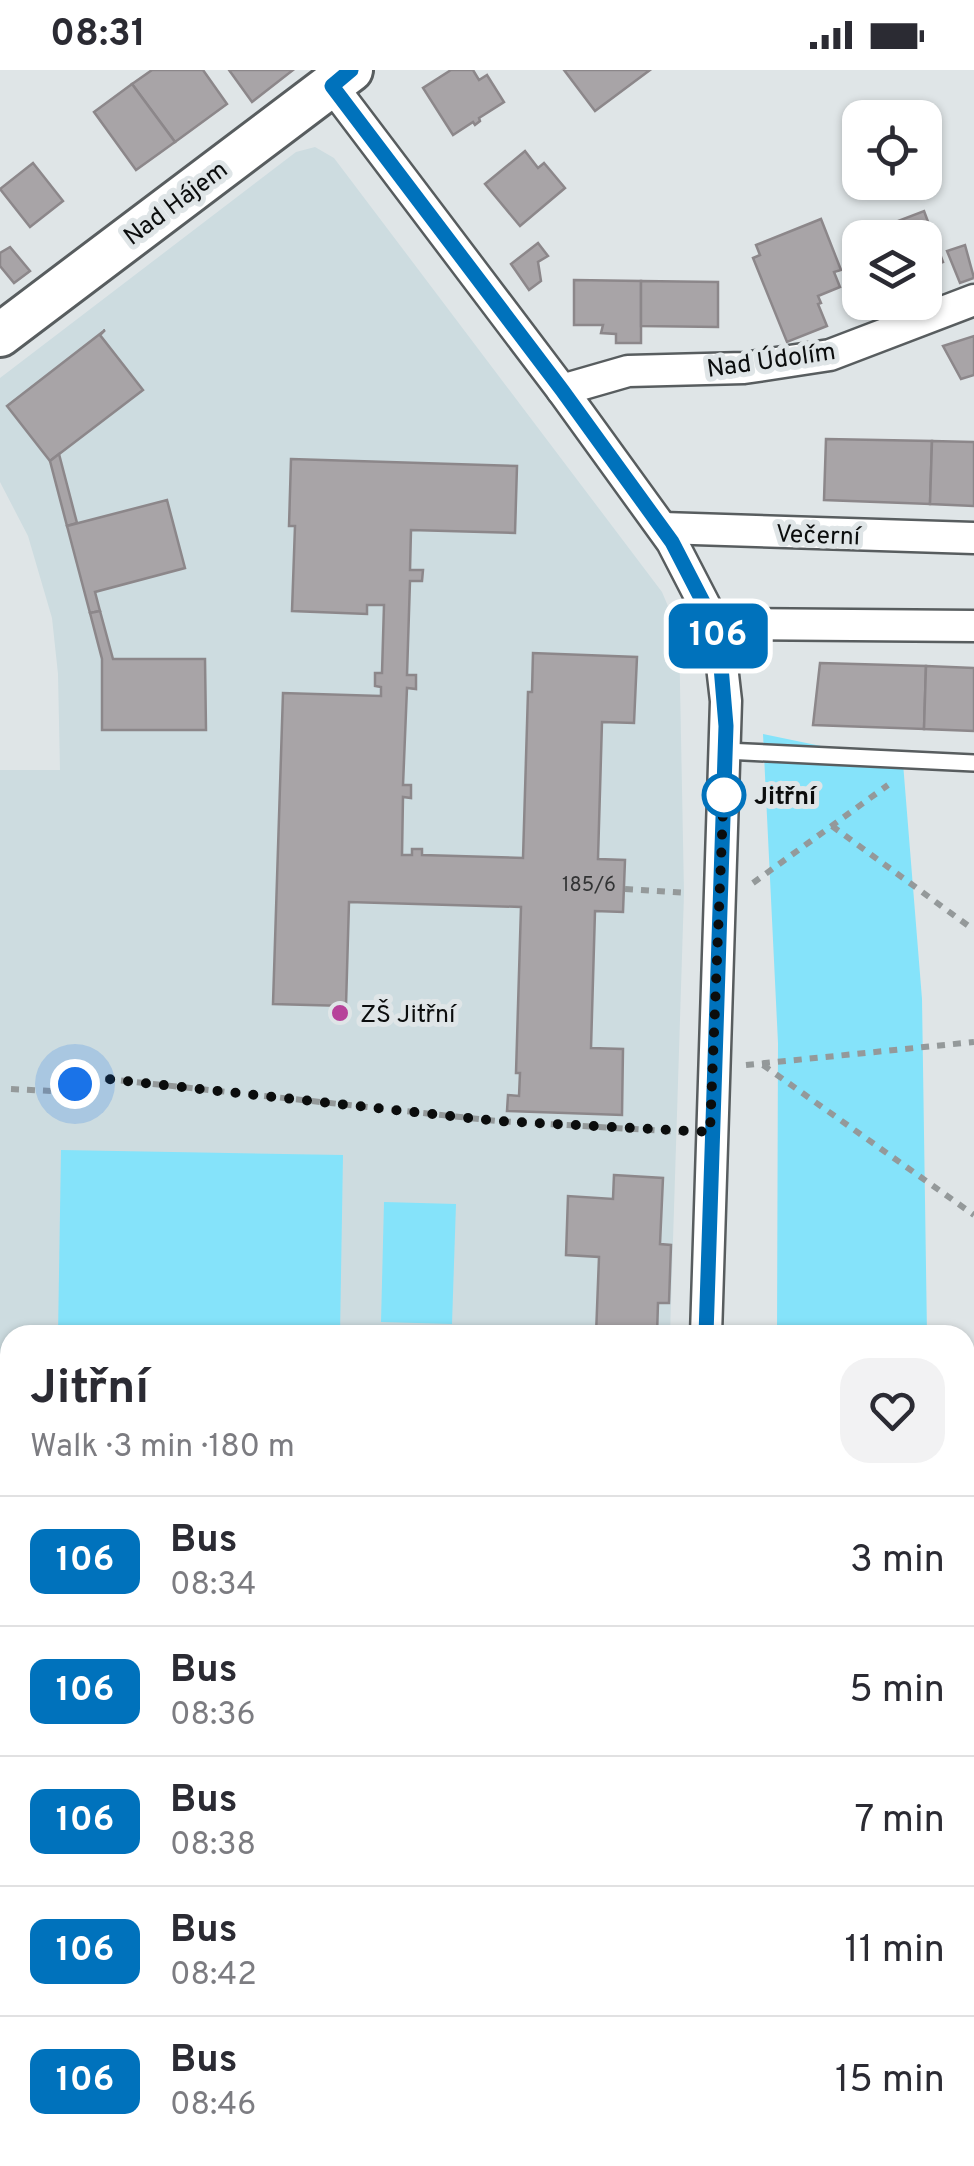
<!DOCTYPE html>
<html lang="en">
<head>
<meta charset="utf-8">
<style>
  body { margin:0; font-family:Overpass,sans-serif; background:#f2f2f3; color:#2b2b33; height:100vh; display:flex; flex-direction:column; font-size:38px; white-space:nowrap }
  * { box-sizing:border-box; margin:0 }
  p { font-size:32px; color:#7c7c81 }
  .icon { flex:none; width:55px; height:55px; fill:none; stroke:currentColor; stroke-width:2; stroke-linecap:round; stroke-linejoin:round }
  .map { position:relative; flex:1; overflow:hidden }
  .sheet { position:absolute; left:0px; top:1255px; width:975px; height:842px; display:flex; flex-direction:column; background:#fff; border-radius:30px 30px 0 0; box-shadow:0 2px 8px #0004 }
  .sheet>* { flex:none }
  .badge { padding:0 20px; border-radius:15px; font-size:35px; line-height:65px }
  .controls { position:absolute; left:842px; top:30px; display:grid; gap:20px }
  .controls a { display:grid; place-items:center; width:100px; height:100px; border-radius:20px; background:#fff; box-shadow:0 2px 8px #0004; font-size:50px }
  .you { position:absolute; width:50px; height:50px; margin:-25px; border:8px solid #fff; border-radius:50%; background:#1a73e8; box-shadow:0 0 0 15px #1a73e833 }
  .map>.badge { position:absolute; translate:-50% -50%; box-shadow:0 0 0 5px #fff }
  .round { display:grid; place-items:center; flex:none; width:105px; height:105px; border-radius:30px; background:#f2f2f3 }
  .headline { display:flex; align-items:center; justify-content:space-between; height:170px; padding:0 30px }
  h1 { font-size:48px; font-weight:700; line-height:75px }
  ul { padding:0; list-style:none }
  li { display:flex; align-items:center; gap:30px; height:130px; padding:0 30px; border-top:2px solid #e1e1e2 }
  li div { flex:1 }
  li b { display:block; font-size:38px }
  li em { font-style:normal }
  li .badge { min-width:110px; font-weight:700; text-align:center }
  .status { display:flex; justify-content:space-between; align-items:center; height:70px; padding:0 50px; background:#fff; direction:ltr }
  .status svg { height:28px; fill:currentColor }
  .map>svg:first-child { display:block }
</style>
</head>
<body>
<div class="status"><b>08:31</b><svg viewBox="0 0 49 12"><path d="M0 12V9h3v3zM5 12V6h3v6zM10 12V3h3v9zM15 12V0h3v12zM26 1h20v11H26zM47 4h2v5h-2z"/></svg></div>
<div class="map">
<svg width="974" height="2096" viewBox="0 0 974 2096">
  <rect width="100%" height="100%" fill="#dfe5e7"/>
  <path fill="#cddce0" d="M 315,77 L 334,88 L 662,522 L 679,562 L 684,823 L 670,1265 L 10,1265 L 10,1402 L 0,1402 L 0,700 L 60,700 L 58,604 L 52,548 L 28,466 L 0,412 L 0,308 L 296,82 Z"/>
  <g fill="#85e3fa">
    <path d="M 763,664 L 903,693 L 922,929 L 927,1265 L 777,1265 L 778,973 Z"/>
    <path d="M 61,1080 L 343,1085 L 340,1265 L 58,1265 Z"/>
    <path d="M 384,1132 L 456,1134 L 452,1254 L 381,1252 Z"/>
  </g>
  <g fill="#47b7d0">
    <path d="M 10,1400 L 10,1594 L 0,1598 L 0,1401 Z"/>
    <path d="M 10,1654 L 10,2025 L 0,2029 L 0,1661 Z"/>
    <path d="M 965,1674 L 974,1680 L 974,2096 L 179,2096 L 178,2088 L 965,2088 Z"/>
  </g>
  <path fill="#269eb7" d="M 10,2025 L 10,2088 L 178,2088 L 179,2096 L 0,2096 L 0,2029 Z"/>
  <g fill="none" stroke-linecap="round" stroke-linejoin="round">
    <g stroke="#269eb7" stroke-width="11">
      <path d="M 186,2096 L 204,2093"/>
      <path d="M 518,2096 L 519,2088"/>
    </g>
  </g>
  <g fill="#a8a4a7" stroke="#8c878a" stroke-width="2.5">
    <path d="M 152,0 L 203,0 L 227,34 L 175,72 L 132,14 Z"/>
    <path d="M 229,0 L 293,0 L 252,32 Z"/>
    <path d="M 451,0 L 473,0 L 479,10 L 487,5 L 504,32 L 479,48 L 480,51 L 475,55 L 473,52 L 453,65 L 423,18 Z"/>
    <path d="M 564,0 L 650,0 L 595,41 Z"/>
    <path d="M 132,14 L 175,72 L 136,100 L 94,42 Z"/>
    <path d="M 525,81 L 538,98 L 544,93 L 565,118 L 520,156 L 485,114 Z"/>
    <path d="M 33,93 L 63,131 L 30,157 L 0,119 Z"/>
    <path d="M 924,141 L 943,192 L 925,199 L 925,168 L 875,168 L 872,161 Z"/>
    <path d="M 821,149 L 841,200 L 834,202 L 840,217 L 818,226 L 821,233 L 818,234 L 827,256 L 787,272 L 753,188 L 760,185 L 756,175 Z"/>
    <path d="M 538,173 L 548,186 L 538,192 L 541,211 L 529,220 L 511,194 Z"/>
    <path d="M 965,175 L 974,208 L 960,213 L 947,181 Z"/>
    <path d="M 10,177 L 30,201 L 14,213 L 0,196 L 0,183 Z"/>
    <path d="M 574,210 L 641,211 L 641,273 L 616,273 L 616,264 L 601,263 L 603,255 L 574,255 Z"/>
    <path d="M 641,211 L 718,212 L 718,257 L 641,256 Z"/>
    <path d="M 105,260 L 100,265 L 143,320 L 50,391 L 7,336 Z"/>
    <path d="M 974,266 L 974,305 L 961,309 L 943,276 Z"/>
    <path d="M 826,369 L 932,371 L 930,434 L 824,430 Z"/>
    <path d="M 932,371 L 974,372 L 974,436 L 930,434 Z"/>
    <path d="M 59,384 L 77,453 L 67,456 L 50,391 Z"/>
    <path d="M 291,389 L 517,396 L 515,463 L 411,460 L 410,500 L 423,500 L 422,511 L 410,511 L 407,605 L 416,605 L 416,619 L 407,618 L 403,715 L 411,715 L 411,728 L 403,727 L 402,785 L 412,785 L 412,779 L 422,779 L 422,785 L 523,788 L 528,622 L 532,622 L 533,583 L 637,587 L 634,653 L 602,652 L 598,789 L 625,790 L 623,842 L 595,841 L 591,978 L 623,979 L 622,1045 L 507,1041 L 508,1025 L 519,1026 L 520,1003 L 516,1003 L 521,837 L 349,832 L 346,936 L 273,934 L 283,623 L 381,626 L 381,617 L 375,616 L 375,603 L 382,603 L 384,535 L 367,535 L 367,544 L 292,541 L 295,456 L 289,456 Z"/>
    <path d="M 167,430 L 185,498 L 95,522 L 100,541 L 90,543 L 67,456 Z"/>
    <path d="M 100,541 L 113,589 L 205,589 L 206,660 L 102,660 L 102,589 L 90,543 Z"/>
    <path d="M 820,593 L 926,596 L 924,659 L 813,655 Z"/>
    <path d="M 926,596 L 974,598 L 974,661 L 924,659 Z"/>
    <path d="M 614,1105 L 663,1108 L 660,1174 L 671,1175 L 669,1233 L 658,1233 L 657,1265 L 596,1265 L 599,1187 L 566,1185 L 568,1126 L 613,1129 Z"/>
  </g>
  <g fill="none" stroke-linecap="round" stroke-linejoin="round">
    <defs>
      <path id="lane" d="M 725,681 L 974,693"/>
      <g id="street">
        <path d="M 332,16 L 562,320 L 672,472 L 718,561 L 726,631 L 706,1265"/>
        <path d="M 562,320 L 628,301 L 744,298 L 830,285 L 974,230"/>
        <path d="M 663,458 L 974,468"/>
        <path d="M 718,561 L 747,554 L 974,556"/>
        <path d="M 965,1418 L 974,1417"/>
        <path d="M 0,1633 L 10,1628"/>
        <path d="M 965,1634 L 974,1640"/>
      </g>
      <path id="secondary" d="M 0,265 L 351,0"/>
    </defs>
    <use href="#lane" stroke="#585d5f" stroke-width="20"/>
    <use href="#street" stroke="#585d5f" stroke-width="35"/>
    <use href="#secondary" stroke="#585d5f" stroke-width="48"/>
    <g stroke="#94999a" stroke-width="6" stroke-dasharray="8 8" stroke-linecap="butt">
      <path d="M 832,756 L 974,860"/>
      <path d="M 753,813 L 888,715"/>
      <path d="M 625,819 L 688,823"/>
      <path d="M 746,995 L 974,972"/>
      <path d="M 763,995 L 974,1145"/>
      <path d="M 11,1019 L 53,1021 L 98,1008 L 497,1051 L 684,1062"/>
      <path d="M 0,1533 L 10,1532"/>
      <path d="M 0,1813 L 10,1813"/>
      <path d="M 965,1856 L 974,1858"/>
      <path d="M 965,1903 L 974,1907"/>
      <path d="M 223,2088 L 223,2096"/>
      <path d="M 424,2096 L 424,2088"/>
    </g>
    <use href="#lane" stroke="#fff" stroke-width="15"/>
    <use href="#street" stroke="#fff" stroke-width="30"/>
    <use href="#secondary" stroke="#fff" stroke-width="42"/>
  </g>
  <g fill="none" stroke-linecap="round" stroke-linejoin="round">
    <defs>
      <path id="line" d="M 351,0 L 332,16 L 562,320 L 672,472 L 718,561 L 726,656 L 706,1265"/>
    </defs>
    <use href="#line" stroke="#fff" stroke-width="22"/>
    <use href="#line" stroke="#0072bc" stroke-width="15"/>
    <path stroke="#0b0d0d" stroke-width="10" stroke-dasharray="0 18" d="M 75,1014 L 98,1008 L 497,1051 L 710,1062 L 724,716 L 724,725"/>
  </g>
  <circle fill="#fff" stroke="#0072bc" stroke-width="5" cx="724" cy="725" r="20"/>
  <circle fill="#b7429a" stroke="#dfe5e7" stroke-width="4" cx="340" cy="943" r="10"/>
  <g text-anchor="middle" stroke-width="10" stroke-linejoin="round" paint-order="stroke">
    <g font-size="20" fill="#323334">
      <text x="589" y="821">185/6</text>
    </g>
    <g font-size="25" fill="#0b0d0d" stroke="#dfe5e7">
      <text transform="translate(175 132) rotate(-37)" y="9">Nad Hájem</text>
      <text transform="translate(771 289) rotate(-8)" y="9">Nad Údolím</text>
      <text transform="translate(818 464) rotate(2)" y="9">Večerní</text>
    </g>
    <g font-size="25" font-weight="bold" fill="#0b0d0d" stroke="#dfe5e7" text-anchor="start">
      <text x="754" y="734">Jitřní</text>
    </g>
    <g font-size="25" fill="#0b0d0d" stroke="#dfe5e7" text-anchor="start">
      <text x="360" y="952">ZŠ Jitřní</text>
    </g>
  </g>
</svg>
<div class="controls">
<a><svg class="icon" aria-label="locate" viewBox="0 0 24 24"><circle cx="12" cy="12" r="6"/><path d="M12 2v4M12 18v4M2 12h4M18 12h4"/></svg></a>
<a><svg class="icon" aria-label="layers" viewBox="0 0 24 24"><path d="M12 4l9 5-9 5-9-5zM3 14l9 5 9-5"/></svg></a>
</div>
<div class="you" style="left:75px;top:1014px"></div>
<b class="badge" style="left:718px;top:566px;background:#0072bc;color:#fff">106</b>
<section class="sheet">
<div class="headline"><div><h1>Jitřní</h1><p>Walk · 3 min · 180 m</p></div><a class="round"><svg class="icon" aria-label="heart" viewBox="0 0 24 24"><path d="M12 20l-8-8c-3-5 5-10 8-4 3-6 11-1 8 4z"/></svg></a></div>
<ul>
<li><span class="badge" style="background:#0072bc;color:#fff">106</span><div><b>Bus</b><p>08:34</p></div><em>3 min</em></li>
<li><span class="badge" style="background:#0072bc;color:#fff">106</span><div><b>Bus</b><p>08:36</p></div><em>5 min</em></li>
<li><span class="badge" style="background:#0072bc;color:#fff">106</span><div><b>Bus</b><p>08:38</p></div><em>7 min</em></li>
<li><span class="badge" style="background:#0072bc;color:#fff">106</span><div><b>Bus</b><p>08:42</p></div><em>11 min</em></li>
<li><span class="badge" style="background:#0072bc;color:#fff">106</span><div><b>Bus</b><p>08:46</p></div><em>15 min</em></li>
</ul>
</section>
</div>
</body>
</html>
